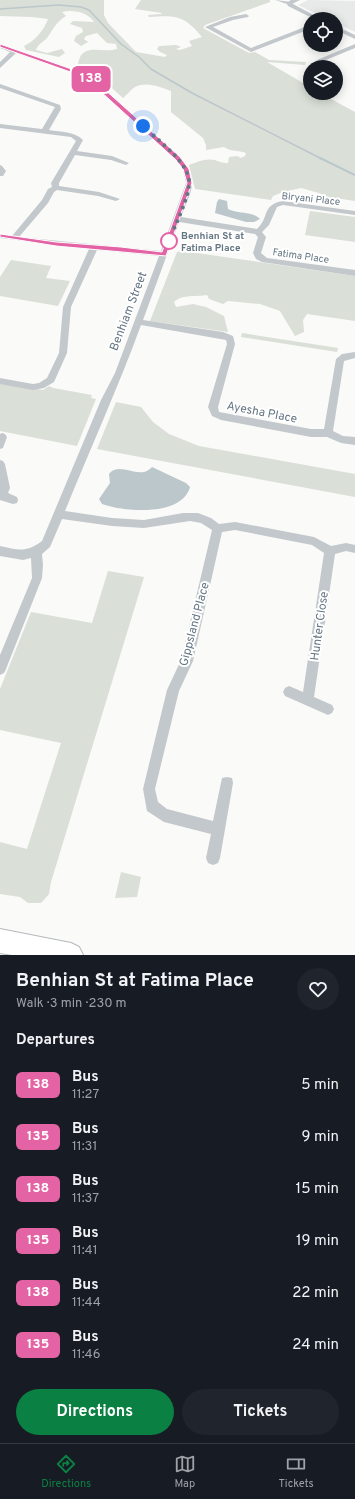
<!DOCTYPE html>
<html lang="en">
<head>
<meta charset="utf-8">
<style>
  body { margin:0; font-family:Overpass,sans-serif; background:#20242c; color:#f1f3f6; height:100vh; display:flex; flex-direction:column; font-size:15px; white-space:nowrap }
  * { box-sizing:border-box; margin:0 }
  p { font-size:13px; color:#9ea1a6 }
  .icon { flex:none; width:22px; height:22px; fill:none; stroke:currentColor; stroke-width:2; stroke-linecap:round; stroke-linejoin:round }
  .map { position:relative; height:955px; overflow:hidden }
  .drawer { display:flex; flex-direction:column; background:#171b24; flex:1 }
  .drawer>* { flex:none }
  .badge { padding:0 8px; border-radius:6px; font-size:14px; line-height:26px }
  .buttons { position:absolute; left:303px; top:12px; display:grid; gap:8px }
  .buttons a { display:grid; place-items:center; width:40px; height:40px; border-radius:50%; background:#171b24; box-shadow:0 2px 10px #0003; font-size:20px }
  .you { position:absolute; width:20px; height:20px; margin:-10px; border:3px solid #fff; border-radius:50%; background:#1a73e8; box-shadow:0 0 0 6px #1a73e833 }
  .map>.badge { position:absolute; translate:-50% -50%; box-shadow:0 0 0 2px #fff }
  h2 { padding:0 16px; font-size:15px; line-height:36px }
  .round { display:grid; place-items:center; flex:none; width:42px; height:42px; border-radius:21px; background:#20242c }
  .summary { display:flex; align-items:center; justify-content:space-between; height:68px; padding:0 16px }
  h1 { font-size:19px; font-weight:700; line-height:30px }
  .cta { display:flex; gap:8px; margin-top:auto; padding:8px 16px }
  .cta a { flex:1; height:46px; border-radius:24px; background:#0b8043; color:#fff; font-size:16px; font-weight:700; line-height:46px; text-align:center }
  .cta a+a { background:#20242c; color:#f1f3f6 }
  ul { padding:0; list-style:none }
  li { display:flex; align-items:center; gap:12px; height:52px; padding:0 16px }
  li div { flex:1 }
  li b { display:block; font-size:15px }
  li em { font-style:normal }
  li .badge { min-width:44px; font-weight:700; text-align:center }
  .dock { display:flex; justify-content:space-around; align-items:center; height:56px; border-top:1px solid #363941; background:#171b24; font-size:11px; color:#9ea1a6 }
  .dock a { display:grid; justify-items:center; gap:2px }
  .dock .active { color:#0b8043 }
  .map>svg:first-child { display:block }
</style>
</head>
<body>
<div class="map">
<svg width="355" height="955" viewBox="0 0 355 955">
  <rect width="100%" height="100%" fill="#fafaf8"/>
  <path fill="#e8e9e9" d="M 308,0 L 355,1 L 355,32 L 336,23 L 336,19 L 327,19 L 298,5 Z"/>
  <g fill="#dadfd7">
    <path d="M 0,0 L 104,0 L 104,15 L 108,23 L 136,52 L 165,57 L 167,55 L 160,52 L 157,49 L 159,46 L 176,45 L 181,47 L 176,49 L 180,50 L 192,46 L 189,41 L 202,37 C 184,15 176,15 149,17 L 148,15 L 161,14 L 162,13 L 135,9 L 141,0 L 270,0 L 270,2 L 205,25 L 203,28 L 249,53 L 255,52 L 269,60 L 306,62 L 305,65 L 267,62 L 310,87 L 310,93 L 320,93 L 355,112 L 355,201 L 342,199 L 331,200 L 319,193 L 301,188 L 283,192 L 273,196 L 271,200 L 195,189 L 189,165 C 197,162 206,158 215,160 C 220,162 222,163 228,163 L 229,157 L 237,156 L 241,158 L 245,156 L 246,153 C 238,150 231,152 224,147 L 206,150 L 206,145 L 203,138 L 171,112 L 171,91 C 160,87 147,81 135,87 C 131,89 127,95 123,98 L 104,81 L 105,76 L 101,72 L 102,68 L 78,65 C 81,41 102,54 117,49 L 116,44 L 107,43 L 97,33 L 86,36 L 84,39 L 88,42 L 81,46 L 74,41 L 76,36 L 83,32 L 82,28 L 70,24 L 73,21 L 94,22 C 88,12 73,9 62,12 L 66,16 C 55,23 54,28 47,38 C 43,42 38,44 36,50 L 47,53 L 62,49 L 65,53 L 59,57 L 26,50 L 24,46 C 35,41 44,30 48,19 L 32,17 L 0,16 Z"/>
    <path d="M 310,211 L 355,217 L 355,242 L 305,235 Z"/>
    <path d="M 183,251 L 355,276 L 355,321 L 307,314 L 303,320 L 304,332 L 295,336 L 280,311 L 260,304 L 228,301 L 223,304 L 209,299 L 207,295 C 197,297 182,294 174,302 L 176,307 L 193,304 L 206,307 L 224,316 L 228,332 L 150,321 L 177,252 Z"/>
    <path d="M 11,260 L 51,266 L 46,278 L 70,281 L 58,306 L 0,296 L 0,277 Z"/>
    <path d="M 242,333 L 338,348 L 337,352 L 241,337 Z"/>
    <path d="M 0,382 L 43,390 L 49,386 L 53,388 L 92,395 L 91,398 L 96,399 L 77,446 L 0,431 Z"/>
    <path d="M 116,402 L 141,407 L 153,422 L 169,434 L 199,446 L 355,474 L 355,497 L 97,449 Z"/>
    <path d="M 108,571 L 144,577 L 51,882 L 49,894 L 41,903 L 28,903 L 20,897 L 0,894 L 0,842 L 27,849 L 61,743 L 0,730 L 0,689 L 31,612 L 92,623 Z"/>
    <path d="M 121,872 L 141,877 L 137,897 L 115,898 Z"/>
  </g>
  <g fill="#bbc7cb">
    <path d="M 219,199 L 227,201 L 228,209 C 237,214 253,211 260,219 L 254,222 L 246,222 L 215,213 L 217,202 Z"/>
    <path d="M 152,467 L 186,483 L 190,487 C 182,517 124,512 102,504 L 99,499 L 110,483 L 109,474 C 118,463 131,474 144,472 C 146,472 150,469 152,467 Z"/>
  </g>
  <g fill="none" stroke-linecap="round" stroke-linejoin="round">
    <path stroke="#bbc7cb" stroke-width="1.5" d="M 0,9 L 59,5 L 81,7 L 89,10 L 121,44 L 139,57 L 151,69 L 192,93 L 322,159"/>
    <path stroke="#bbc7cb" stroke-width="2" d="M 320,158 L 355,175"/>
    <defs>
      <path id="trunk" d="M 0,929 L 71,943 L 79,947 L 83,955 L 12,955 L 0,953 Z"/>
    </defs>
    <use href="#trunk" stroke="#b4b9bd" stroke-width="2"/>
    <g fill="#c3c8cc" fill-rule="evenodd">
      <path d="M 275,0 L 292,2 L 293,4 L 321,19 L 314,19 L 288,6 L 287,4 Z"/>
      <path d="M 246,14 L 249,16 L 248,17 L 233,20 L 213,27 L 251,48 L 310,25 L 310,29 L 251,52 L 205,27 L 230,17 Z"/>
      <path d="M 336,26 L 355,35 L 355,39 L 336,30 Z"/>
      <path d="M 0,44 L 80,72 L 93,79 L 180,157 C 200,183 191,189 181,217 L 257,229 C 270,217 261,205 283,201 L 355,211 L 355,215 L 283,205 L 277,207 L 269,225 L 262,232 L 266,237 L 261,253 L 267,258 L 355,270 L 355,276 L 262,262 L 256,259 L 253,253 L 258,237 L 255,234 L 179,222 L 143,320 L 223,332 L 233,336 L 235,344 L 218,407 L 219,412 L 311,429 L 324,429 L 336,359 L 342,354 L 355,352 L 355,358 L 344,361 L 333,431 L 343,436 L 355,437 L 355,445 L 341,443 L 327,437 L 311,437 L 221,420 L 212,416 L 208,407 L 227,344 L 226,340 L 141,325 C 118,388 90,449 65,511 L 112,518 L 144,520 L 183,513 L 198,513 L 211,518 L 219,524 L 235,522 L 314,537 L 331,546 L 346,543 L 355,545 L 355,553 L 346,551 L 335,554 L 314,697 L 332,705 L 334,709 L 332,713 L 328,715 L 285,696 L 283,692 L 285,688 L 289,686 L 303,692 L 324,553 L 312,545 L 235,530 L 222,532 L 193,661 L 179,691 L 155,789 L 158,802 L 167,809 L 213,821 L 222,778 L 227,777 L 232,778 L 233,783 L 220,858 L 218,863 L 213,865 L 208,863 L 206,858 L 211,834 L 164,822 L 147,811 L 143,789 L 167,690 L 181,660 L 212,530 L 201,523 L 190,521 L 144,528 L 112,526 L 62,519 L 50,547 L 42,554 L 43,565 L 42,578 L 6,669 L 4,673 L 0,675 L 0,655 L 32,578 L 31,558 L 23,560 L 0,556 L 0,546 C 18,550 26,553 42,541 L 101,400 L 115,373 L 159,256 L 97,250 L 71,307 L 67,353 L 54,382 L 44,388 L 33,390 L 0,384 L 0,378 L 33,384 L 39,383 L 47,378 L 59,353 L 63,307 L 89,249 L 0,238 L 0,234 L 12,236 L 42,200 L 48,189 L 52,187 L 51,183 L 76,141 L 71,137 L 0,128 L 0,124 L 42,129 L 55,107 L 0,88 L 0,84 L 60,105 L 61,109 L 49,130 C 61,132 74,131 83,140 L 77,151 L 112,156 L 129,163 L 126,165 L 111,160 L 75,155 L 59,183 L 59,186 L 99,192 L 120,199 L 116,201 L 98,196 L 57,190 L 54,192 L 48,203 L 19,237 L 161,251 L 186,183 L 183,169 L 176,159 L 89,81 L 76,74 L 16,53 L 0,68 L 0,62 L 10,52 L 0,48 Z"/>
      <path d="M 355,44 L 355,48 L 321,62 L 319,64 L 322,67 L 316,67 L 313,64 L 317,60 Z"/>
      <path d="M 336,74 L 343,78 L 340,80 L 336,78 Z"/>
      <path d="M 0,165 L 2,166 L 6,171 L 3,176 L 0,176 Z"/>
      <path d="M 2,433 L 5,434 L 7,437 L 3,448 L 0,449 L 0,434 Z"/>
      <path d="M 0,460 L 3,461 L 5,464 L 10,488 L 8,493 L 17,497 L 18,500 L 17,503 L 13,504 L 0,500 Z"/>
    </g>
    <path fill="#c3c8cc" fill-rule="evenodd" d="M 291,0 L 300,0 L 292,4 L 288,4 L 288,2 Z"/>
    <use href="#trunk" fill="#fff" fill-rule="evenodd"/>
  </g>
  <path fill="#e463a4" stroke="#fff" d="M 0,44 L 80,72 L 93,79 L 180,157 L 189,169 L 192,183 L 166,256 L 56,246 L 0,237 L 0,234 L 56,242 L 121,247 L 162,252 L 187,183 L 183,169 L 176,160 L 89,81 L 76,74 L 0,47 Z"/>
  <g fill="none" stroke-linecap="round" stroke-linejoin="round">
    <path stroke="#657683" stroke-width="4" stroke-dasharray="0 7.2" d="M 143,126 C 157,140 192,164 189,185 C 188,199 174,228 168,243 L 169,241"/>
  </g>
  <circle fill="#fff" stroke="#e463a4" stroke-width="2" cx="169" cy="241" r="8"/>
  <g text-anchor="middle" stroke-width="4" stroke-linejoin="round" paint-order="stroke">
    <g font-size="10" fill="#657683" stroke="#fff">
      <text transform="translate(311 198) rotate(6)" y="4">Biryani Place</text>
      <text transform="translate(301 255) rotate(8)" y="4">Fatima Place</text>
    </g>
    <g font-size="10" font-weight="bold" fill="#657683" stroke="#fff" text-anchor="start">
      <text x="181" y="239">Benhian St at<tspan x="181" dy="12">Fatima Place</tspan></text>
    </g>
    <g font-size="12" fill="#657683" stroke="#fff">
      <text transform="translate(128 311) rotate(-69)" y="4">Benhiam Street</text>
      <text transform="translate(262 412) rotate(11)" y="4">Ayesha Place</text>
      <text transform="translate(194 624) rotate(-75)" y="4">Gippsland Place</text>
      <text transform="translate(319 626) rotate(-82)" y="4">Hunter Close</text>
    </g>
  </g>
</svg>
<div class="buttons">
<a><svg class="icon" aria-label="locate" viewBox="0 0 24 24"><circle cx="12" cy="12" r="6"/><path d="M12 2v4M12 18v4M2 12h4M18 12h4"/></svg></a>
<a><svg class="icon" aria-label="layers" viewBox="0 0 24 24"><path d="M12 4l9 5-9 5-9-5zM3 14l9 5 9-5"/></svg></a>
</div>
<div class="you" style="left:143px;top:126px"></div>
<b class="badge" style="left:91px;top:79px;background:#e463a4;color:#fff">138</b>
</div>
<section class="drawer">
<div class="summary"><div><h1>Benhian St at Fatima Place</h1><p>Walk · 3 min · 230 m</p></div><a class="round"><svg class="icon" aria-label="heart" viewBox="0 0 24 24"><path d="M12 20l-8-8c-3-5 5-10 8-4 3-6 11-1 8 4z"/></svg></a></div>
<h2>Departures</h2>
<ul>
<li><span class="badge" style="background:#e463a4;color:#fff">138</span><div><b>Bus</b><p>11:27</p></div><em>5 min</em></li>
<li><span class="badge" style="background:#e463a4;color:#fff">135</span><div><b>Bus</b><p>11:31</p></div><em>9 min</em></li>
<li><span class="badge" style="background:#e463a4;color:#fff">138</span><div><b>Bus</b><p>11:37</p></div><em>15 min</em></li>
<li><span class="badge" style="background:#e463a4;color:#fff">135</span><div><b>Bus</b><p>11:41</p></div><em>19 min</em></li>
<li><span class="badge" style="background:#e463a4;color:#fff">138</span><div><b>Bus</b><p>11:44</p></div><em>22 min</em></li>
<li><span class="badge" style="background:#e463a4;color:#fff">135</span><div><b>Bus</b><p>11:46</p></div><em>24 min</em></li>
</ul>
<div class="cta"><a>Directions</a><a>Tickets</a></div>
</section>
<nav class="dock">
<a class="active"><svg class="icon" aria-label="directions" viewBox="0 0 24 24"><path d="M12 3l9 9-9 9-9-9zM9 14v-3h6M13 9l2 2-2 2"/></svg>Directions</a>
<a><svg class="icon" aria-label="map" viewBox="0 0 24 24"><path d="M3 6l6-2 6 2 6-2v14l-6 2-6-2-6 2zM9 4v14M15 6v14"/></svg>Map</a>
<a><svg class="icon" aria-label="tickets" viewBox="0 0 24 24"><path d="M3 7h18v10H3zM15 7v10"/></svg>Tickets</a>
</nav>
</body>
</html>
